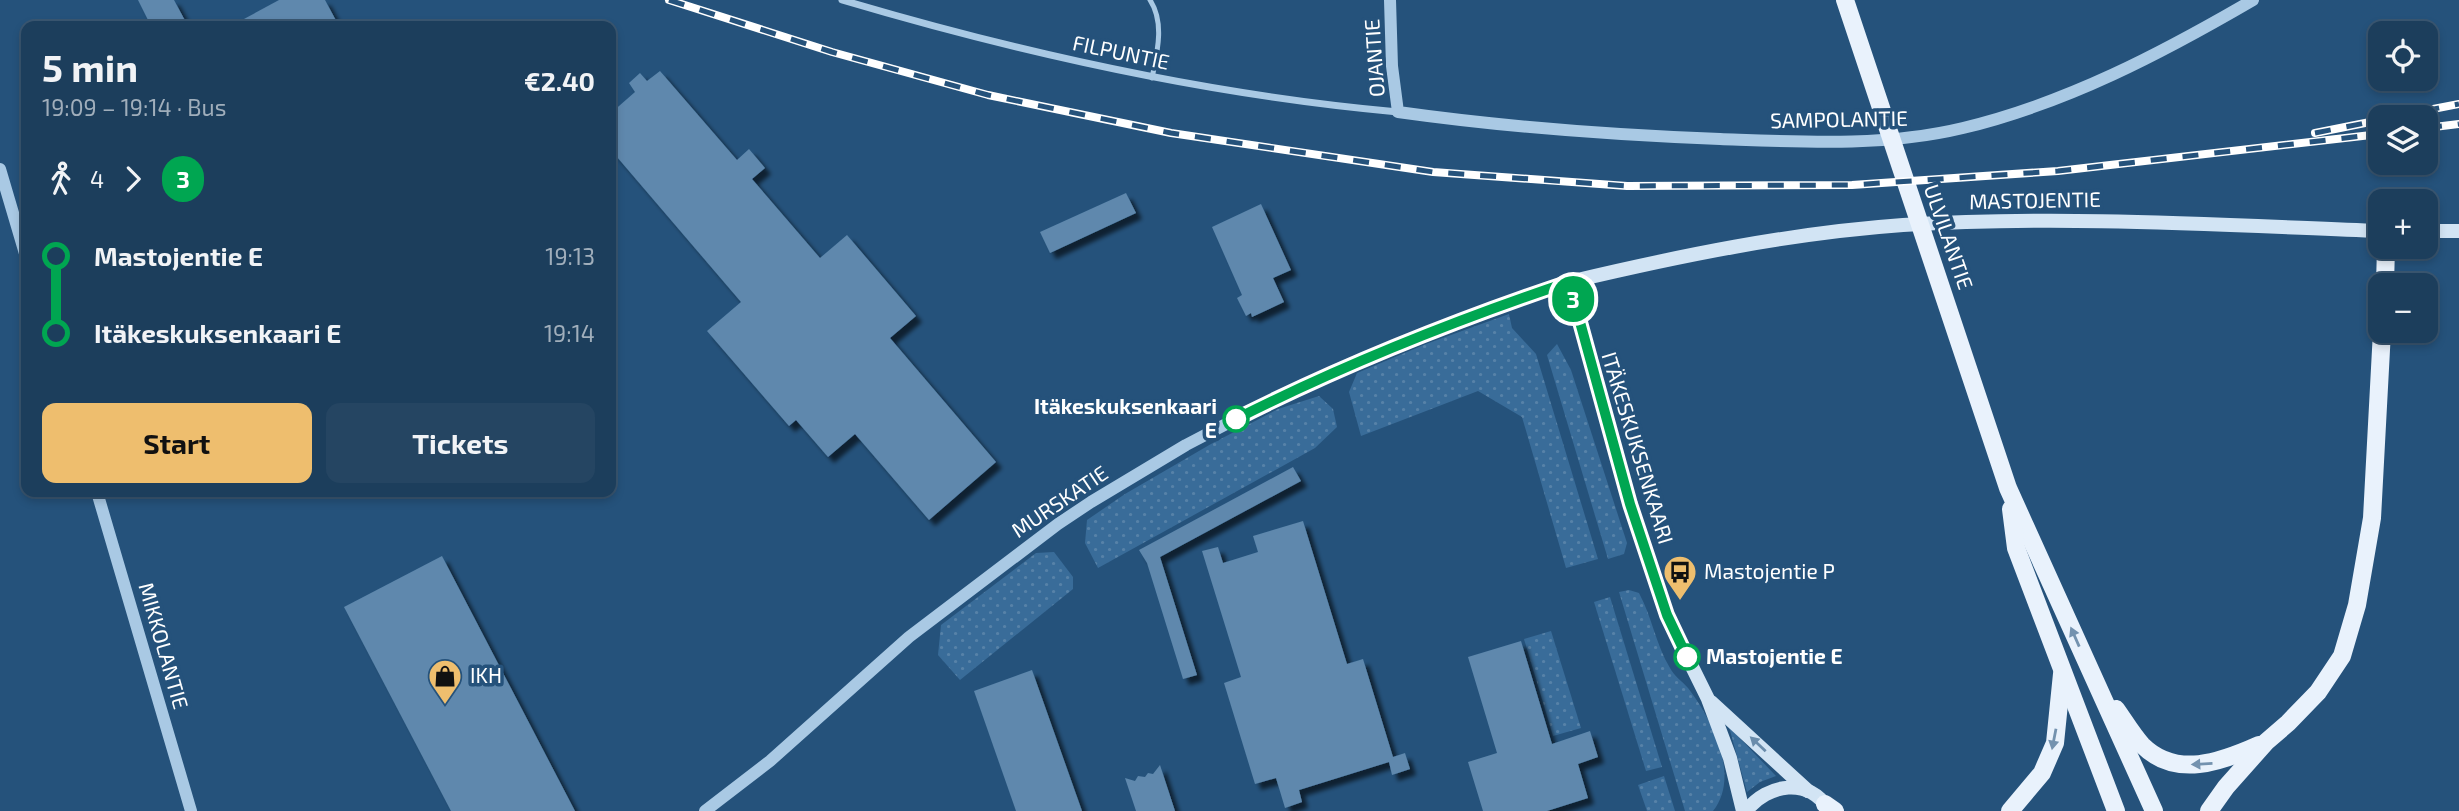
<!DOCTYPE html>
<html lang="en">
<head>
<meta charset="utf-8">
<style>
  body { margin:0; font-family:"Exo 2",sans-serif; background:#254562; color:#f1f3f6; height:100vh; display:flex; flex-direction:column; font-size:26px; white-space:nowrap }
  * { box-sizing:border-box; margin:0 }
  p { font-size:23px; color:#a0aebb }
  .icon { flex:none; width:38px; height:38px; fill:none; stroke:currentColor; stroke-width:2; stroke-linecap:round; stroke-linejoin:round }
  .map { position:relative; flex:1; overflow:hidden }
  .drawer { position:absolute; left:21px; top:21px; width:595px; height:476px; display:flex; flex-direction:column; background:#1c3e5c; border-radius:14px; box-shadow:0 4px 10px #0003,0 0 0 2px #3a5772 }
  .drawer>* { flex:none }
  .badge { padding:0 14px; border-radius:23px; font-size:24px; line-height:46px }
  .buttons { position:absolute; left:2368px; top:21px; display:grid; gap:14px }
  .buttons a { display:grid; place-items:center; width:70px; height:70px; border-radius:14px; background:#1c3e5c; box-shadow:0 4px 10px #0003,0 0 0 2px #3a5772; font-size:35px }
  .map>.badge { position:absolute; translate:-50% -50%; box-shadow:0 0 0 4px #fff }
  .legs { display:flex; align-items:center; gap:10px; height:77px; padding:0 21px; font-size:23px }
  .legs p { margin-inline-start:auto }
  .head { display:flex; align-items:center; justify-content:space-between; height:119px; padding:0 21px }
  h1 { font-size:38px; font-weight:700; line-height:52px }
  .cta { display:flex; gap:14px; margin-top:auto; padding:14px 21px }
  .cta a { flex:1; height:80px; border-radius:14px; background:#eebe6e; color:#111; font-size:28px; font-weight:700; line-height:80px; text-align:center }
  .cta a+a { background:#254562; color:#f1f3f6 }
  ul { padding:0 21px; list-style:none }
  li { display:flex; align-items:center; gap:24px; height:77px; font-size:26px }
  li i { display:grid; place-items:center; width:10px; height:100%; margin:0 9px; background:currentColor }
  li i::after { content:''; width:18px; height:18px; margin:-9px; border:5px solid; border-radius:50%; background:#1c3e5c }
  li p { margin-inline-start:auto }
  li:first-child i { background:linear-gradient(#0000 50%,currentColor 0) }
  li:last-child i { background:linear-gradient(currentColor 50%,#0000 0) }
  .map>svg:first-child { display:block }
</style>
</head>
<body>
<div class="map">
<svg width="2459" height="811" viewBox="0 0 2459 811">
  <defs>
    <pattern id="grass-dots" width="8" height="8" patternUnits="userSpaceOnUse" patternTransform="scale(1.75)"><rect width="8" height="8" fill="#396c99"/><path d="M2 2h.1M6 6h.1" fill="none" stroke="#5782a8" stroke-width="1.8" stroke-linecap="round"/></pattern>
    <filter id="shadow"><feDropShadow dx="6" dy="6" stdDeviation="2" flood-color="#0009"/></filter>
  </defs>
  <rect width="100%" height="100%" fill="#25527b"/>
  <g fill="url(#grass-dots)">
    <path d="M 1509,314 L 1512,328 L 1536,354 L 1598,559 L 1566,568 L 1522,417 L 1478,391 L 1361,436 L 1349,392 L 1357,373 L 1426,344 Z"/>
    <path d="M 1557,344 L 1571,370 L 1627,543 L 1624,554 L 1608,559 L 1547,355 Z"/>
    <path d="M 1319,396 L 1333,409 L 1337,427 L 1315,448 L 1098,568 L 1085,543 L 1087,520 L 1125,494 L 1211,444 L 1278,409 Z"/>
    <path d="M 1054,552 L 1073,577 L 1073,589 L 960,680 L 938,655 L 941,625 L 1036,553 Z"/>
    <path d="M 1629,590 L 1639,593 C 1652,617 1656,645 1670,668 C 1674,676 1682,681 1688,688 C 1712,719 1741,776 1713,811 L 1685,811 L 1619,592 Z"/>
    <path d="M 1610,597 L 1662,767 L 1646,771 L 1594,602 Z"/>
    <path d="M 1551,631 L 1581,728 L 1553,736 L 1524,639 Z"/>
    <path d="M 1729,727 L 1776,776 L 1760,782 L 1747,792 Z"/>
    <path d="M 1664,776 L 1675,811 L 1647,811 L 1638,785 Z"/>
  </g>
  <g fill="#5e88ad" filter="url(#shadow)">
    <path d="M 138,0 L 174,0 L 188,26 L 151,26 Z"/>
    <path d="M 279,0 L 325,0 L 339,26 L 231,26 Z"/>
    <path d="M 660,71 L 737,160 L 749,149 L 765,168 L 752,179 L 820,258 L 847,235 L 916,316 L 890,338 L 996,462 L 929,520 L 855,434 L 828,457 L 796,420 L 789,426 L 707,331 L 741,302 L 611,150 L 611,113 L 635,92 L 629,83 L 640,73 L 647,81 Z"/>
    <path d="M 1126,193 L 1136,213 L 1050,253 L 1040,232 Z"/>
    <path d="M 1261,204 L 1291,270 L 1273,278 L 1284,302 L 1252,317 L 1251,313 L 1246,316 L 1237,298 L 1242,295 L 1212,227 Z"/>
    <path d="M 1293,467 L 1301,481 L 1160,557 L 1197,675 L 1183,679 L 1147,563 L 1139,550 Z"/>
    <path d="M 1303,521 L 1347,664 L 1363,659 L 1393,757 L 1405,753 L 1410,769 L 1392,775 L 1389,762 L 1299,790 L 1302,802 L 1285,808 L 1276,778 L 1255,784 L 1224,683 L 1241,677 L 1202,551 L 1218,547 L 1223,563 L 1258,552 L 1253,536 Z"/>
    <path d="M 442,556 L 575,811 L 451,811 L 344,607 Z"/>
    <path d="M 1521,641 L 1552,744 L 1590,731 L 1598,757 L 1578,764 L 1588,798 L 1547,811 L 1483,811 L 1468,762 L 1497,753 L 1468,657 Z"/>
    <path d="M 1032,670 L 1082,811 L 1016,811 L 974,691 Z"/>
    <path d="M 1160,765 L 1175,811 L 1136,811 L 1125,778 L 1135,781 L 1138,776 L 1145,777 L 1148,773 L 1153,774 Z"/>
  </g>
  <g fill="none" stroke-linecap="round" stroke-linejoin="round">
    <path stroke="#a9c9e4" stroke-width="5" d="M 1150,0 C 1165,23 1157,53 1152,78"/>
    <path stroke="#a9c9e4" stroke-width="7" d="M 842,0 C 1024,54 1209,95 1398,112"/>
    <g stroke="#a9c9e4" stroke-width="12">
      <path d="M 1390,0 L 1392,66 L 1398,112 C 1505,127 1613,135 1720,139 C 1802,142 1884,147 1963,128 C 2067,103 2162,53 2253,0"/>
      <path d="M 0,169 L 26,257"/>
      <path d="M 97,492 L 191,811"/>
      <path d="M 705,811 L 770,761 L 909,637 L 1058,524 L 1091,502 L 1186,445 L 1278,397 L 1335,372 L 1510,302 L 1569,282"/>
    </g>
    <g stroke="#d2e4f4" stroke-width="14">
      <path d="M 2426,231 L 2459,231"/>
      <path d="M 1711,702 L 1808,791"/>
      <path d="M 1743,811 L 1730,758 L 1708,699 L 1667,616 L 1630,504 L 1569,282 C 1679,256 1790,233 1903,225 C 2062,215 2221,225 2380,231"/>
      <path d="M 1746,811 C 1768,783 1809,777 1829,810"/>
    </g>
    <g stroke="#e9f2fc" stroke-width="18">
      <path d="M 1845,0 L 2008,488 L 2154,811"/>
      <path d="M 2385,285 L 2386,247"/>
      <path d="M 2011,509 L 2016,548 L 2116,811"/>
      <path d="M 2116,709 C 2124,720 2132,734 2142,745 C 2176,779 2221,762 2259,745"/>
      <path d="M 1825,804 L 1835,811"/>
      <path d="M 2010,811 L 2042,773 L 2055,743 L 2062,674"/>
      <path d="M 2209,811 L 2226,787 L 2266,742 L 2288,723 L 2318,692 L 2342,656 L 2357,605 L 2372,518 L 2382,331"/>
    </g>
    <defs>
      <g id="rail">
        <path d="M 669,0 L 832,52 L 988,95 L 1171,133 L 1433,172 L 1627,186 L 1852,185 L 2058,171 L 2380,134"/>
        <path d="M 2392,117 L 2459,104"/>
        <path d="M 2426,128 L 2459,124"/>
        <path d="M 2315,133 L 2380,120"/>
      </g>
    </defs>
    <use href="#rail" stroke="#fff" stroke-width="8"/>
    <use href="#rail" stroke="#25527b" stroke-width="5" stroke-dasharray="16" stroke-linecap="butt"/>
  </g>
  <defs><path id="oneway-solid" d="M-6-.8H1V-3.2L6.5 0L1 3.2V.8H-6Z" transform="scale(1.75)"/></defs>
  <g fill="#7392af">
    <use href="#oneway-solid" transform="translate(2075 637) rotate(-114)"/>
    <use href="#oneway-solid" transform="translate(2054 739) rotate(101)"/>
    <use href="#oneway-solid" transform="translate(2202 764) rotate(177)"/>
  </g>
  <use fill="#6a8cab" href="#oneway-solid" transform="translate(1758 744) rotate(-137)"/>
  <g fill="none" stroke-linecap="round" stroke-linejoin="round">
    <defs>
      <path id="line-1" d="M 1236,419 C 1343,365 1456,320 1569,282 L 1630,504 L 1667,615 L 1687,657"/>
    </defs>
    <use href="#line-1" stroke="#fff" stroke-width="16"/>
    <use href="#line-1" stroke="#00a651" stroke-width="10"/>
  </g>
  <defs>
    <symbol id="bus-pin" viewBox="-11 -11 22 30"><path d="M0 17L-7.5 6A9.5 9.5 0 1 1 7.5 6Z" fill="#eebe6e" stroke="#25527b"/><path d="M-5-6H5V4H4V6H2V4H-2V6H-4V4H-5ZM-3.5-4V0h7V-4ZM-3.5 1.2v1.5H-2V1.2ZM2 1.2v1.5H3.5V1.2Z" fill="#111"/></symbol>
    <symbol id="shop-pin" viewBox="-11 -11 22 30"><path d="M0 17L-7.5 6A9.5 9.5 0 1 1 7.5 6Z" fill="#eebe6e" stroke="#25527b"/><path d="M-5-2.5h2.3a2.7 3.5 0 0 1 5.4 0H5L5.5 6h-11ZM-1.5-2.5h3a1.5 2.3 0 0 0-3 0Z" fill="#111"/></symbol>
  </defs>
  <g fill-rule="evenodd">
    <use href="#bus-pin" x="1661" y="553" width="38" height="52"/>
    <use href="#shop-pin" x="426" y="657" width="38" height="52"/>
  </g>
  <g fill="#fff" stroke="#00a651" stroke-width="3.5">
    <circle cx="1236" cy="419" r="12"/>
    <circle cx="1687" cy="657" r="12"/>
  </g>
  <g text-anchor="middle" stroke-width="7" stroke-linejoin="round" paint-order="stroke">
    <g font-size="21" fill="#fff" stroke="#25527b">
      <text transform="translate(1121 53) rotate(12)" y="7">FILPUNTIE</text>
      <text transform="translate(1375 58) rotate(-94)" y="7">OJANTIE</text>
      <text transform="translate(1839 120) rotate(-1)" y="7">SAMPOLANTIE</text>
      <text transform="translate(2035 201) rotate(-1)" y="7">MASTOJENTIE</text>
      <text transform="translate(1948 237) rotate(71)" y="7">ULVILANTIE</text>
      <text transform="translate(1637 448) rotate(73)" y="7">ITÄKESKUKSENKAARI</text>
      <text transform="translate(1060 502) rotate(-34)" y="7">MURSKATIE</text>
      <text transform="translate(163 646) rotate(74)" y="7">MIKKOLANTIE</text>
    </g>
    <g font-size="21" font-weight="bold" fill="#fff" stroke="#25527b" text-anchor="end">
      <text x="1217" y="414">Itäkeskuksenkaari<tspan x="1217" dy="24">E</tspan></text>
      <text x="1706" y="664" text-anchor="start">Mastojentie E</text>
    </g>
    <g font-size="21" fill="#fff" stroke="#25527b" text-anchor="start">
      <text x="1704" y="579">Mastojentie P</text>
      <text x="470" y="683">IKH</text>
    </g>
  </g>
</svg>
<div class="buttons">
<a><svg class="icon" aria-label="locate" viewBox="0 0 24 24"><circle cx="12" cy="12" r="6"/><path d="M12 2v4M12 18v4M2 12h4M18 12h4"/></svg></a>
<a><svg class="icon" aria-label="layers" viewBox="0 0 24 24"><path d="M12 4l9 5-9 5-9-5zM3 14l9 5 9-5"/></svg></a>
<a>+</a>
<a>−</a>
</div>
<b class="badge" style="left:1573px;top:299px;background:#00a651;color:#fff">3</b>
<section class="drawer">
<div class="head"><div><h1>5 min</h1><p>19:09 – 19:14 · Bus</p></div><b>€2.40</b></div>
<div class="legs"><svg class="icon" aria-label="walk" viewBox="0 0 24 24"><circle cx="13" cy="4" r="2"/><path d="M13 8l-2 6 4 7M11 14l-3 7M7 12l3-4h3l4 4"/></svg>4<svg class="icon" aria-label="forward" viewBox="0 0 24 24"><path d="M9 5l7 7-7 7"/></svg><b class="badge" style="background:#00a651;color:#fff">3</b></div>
<ul>
<li><i style="color:#00a651"></i><b>Mastojentie E</b><p>19:13</p></li>
<li><i style="color:#00a651"></i><b>Itäkeskuksenkaari E</b><p>19:14</p></li>
</ul>
<div class="cta"><a>Start</a><a>Tickets</a></div>
</section>
</div>
</body>
</html>
